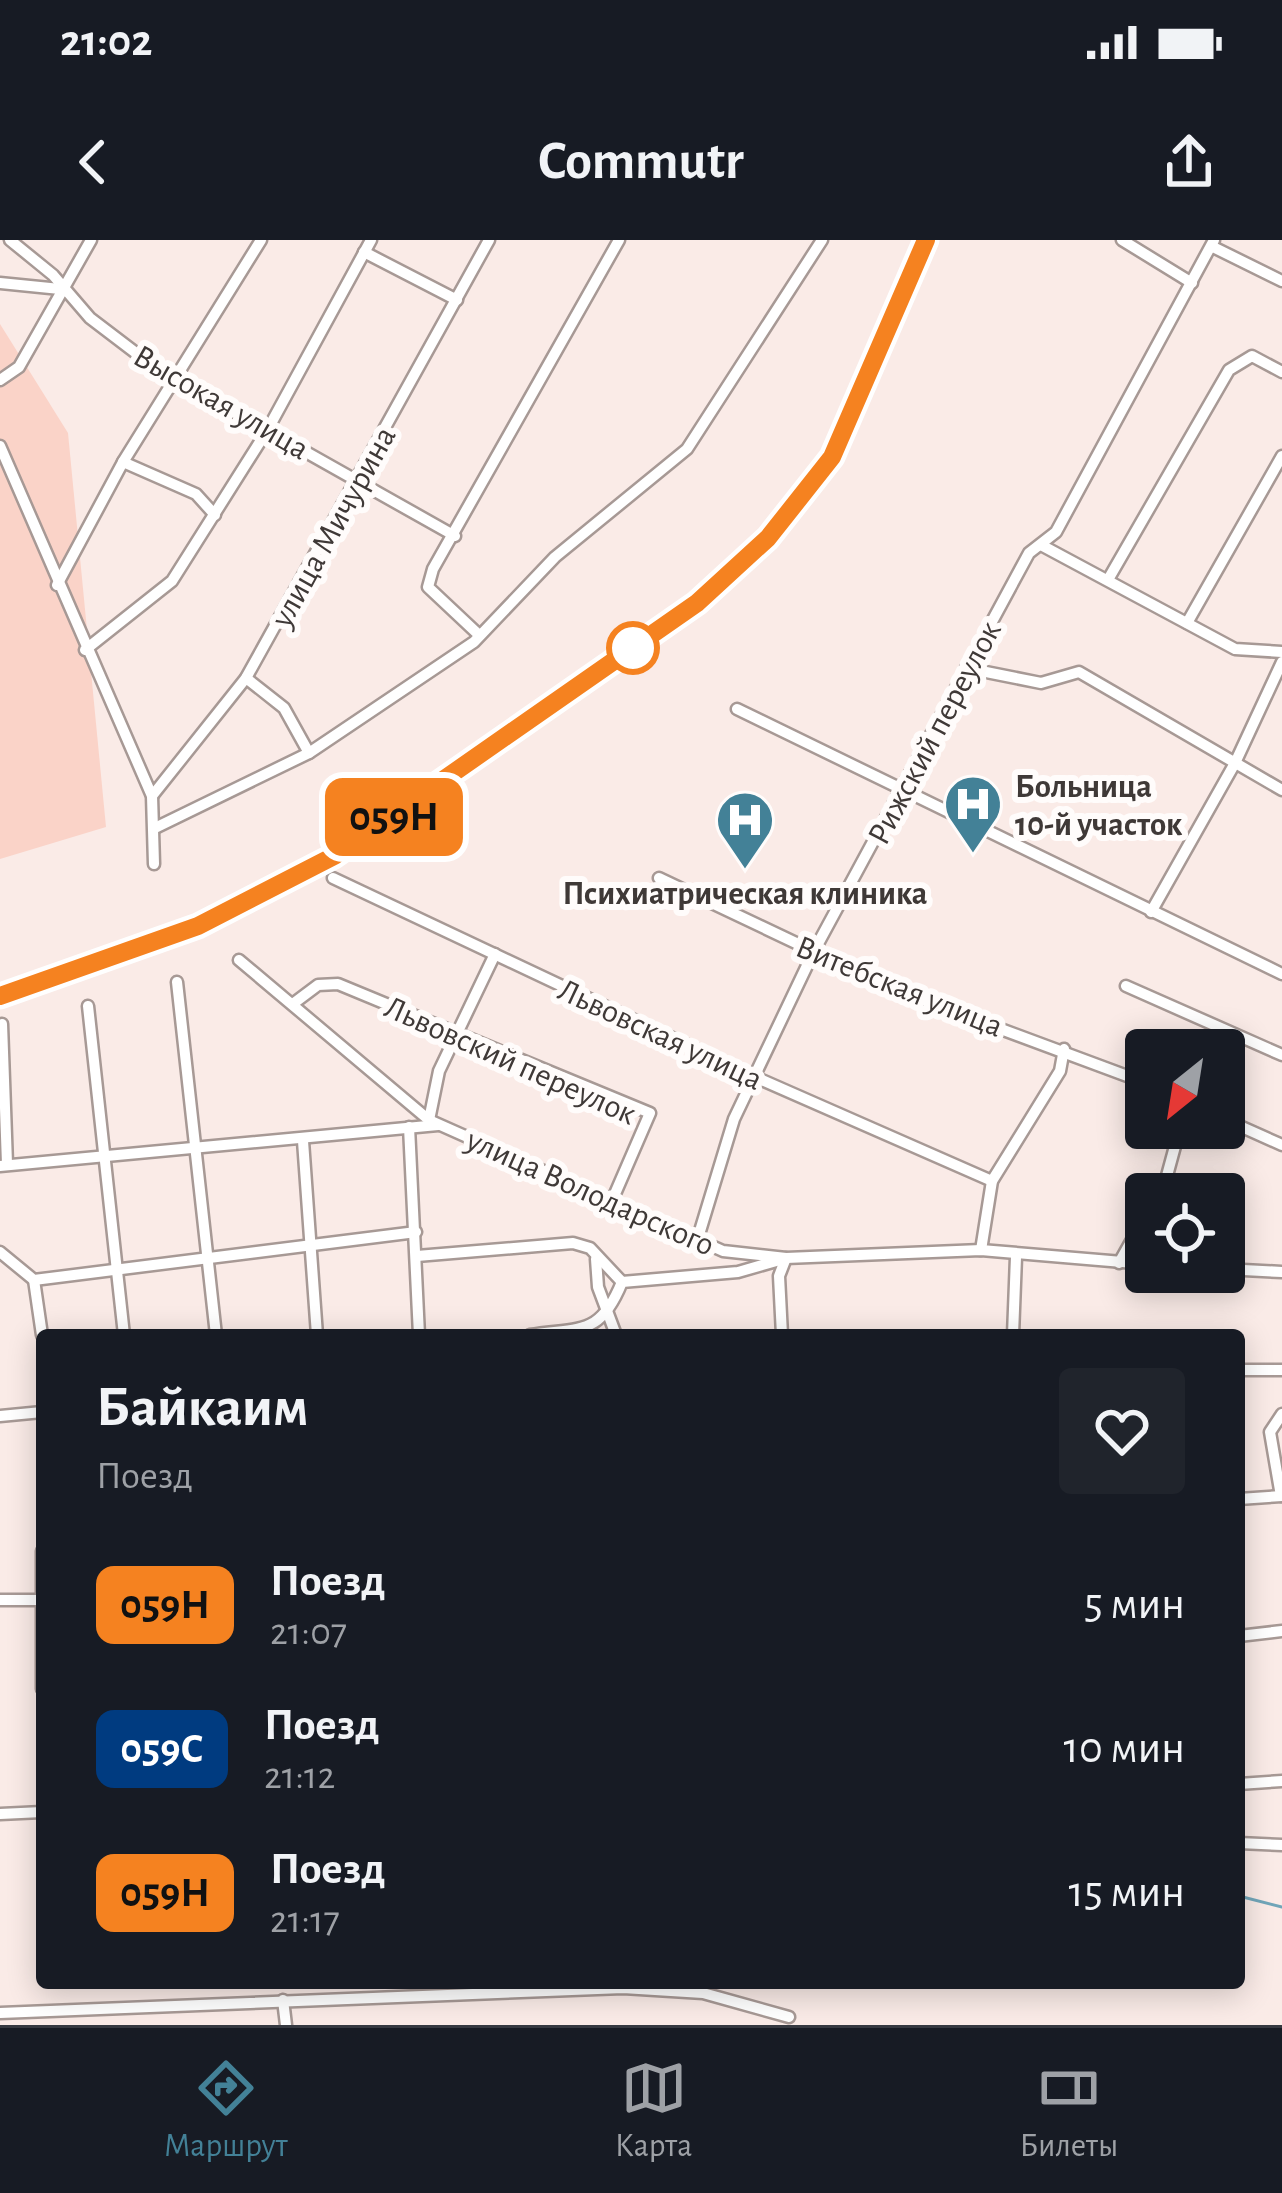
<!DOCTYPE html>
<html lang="ru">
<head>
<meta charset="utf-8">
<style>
  body { margin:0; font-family:"Alegreya Sans",sans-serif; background:#20242c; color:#f1f3f6; height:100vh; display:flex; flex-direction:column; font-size:45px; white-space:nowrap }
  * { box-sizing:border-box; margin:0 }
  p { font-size:39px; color:#9ea1a6 }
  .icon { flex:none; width:66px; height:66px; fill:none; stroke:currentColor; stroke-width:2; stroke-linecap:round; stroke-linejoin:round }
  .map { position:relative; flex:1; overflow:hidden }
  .details { position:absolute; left:36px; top:1089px; width:1209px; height:660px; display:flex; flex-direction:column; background:#171b24; border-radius:12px; box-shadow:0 6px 30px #0003 }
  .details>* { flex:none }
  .badge { padding:0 24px; border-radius:18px; font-size:42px; line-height:78px }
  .needle { width:78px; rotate:210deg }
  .tools { position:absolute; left:1125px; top:789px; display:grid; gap:24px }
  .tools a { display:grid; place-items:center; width:120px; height:120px; border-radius:12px; background:#171b24; box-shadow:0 6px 30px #0003; font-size:60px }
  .map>.badge { position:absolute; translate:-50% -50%; box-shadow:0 0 0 6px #fff }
  .round { display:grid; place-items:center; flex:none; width:126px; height:126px; border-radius:12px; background:#20242c }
  .overview { display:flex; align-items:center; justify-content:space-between; height:204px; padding:0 60px }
  h1 { font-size:57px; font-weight:700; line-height:90px }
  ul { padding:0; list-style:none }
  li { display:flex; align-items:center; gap:36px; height:144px; padding:0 60px }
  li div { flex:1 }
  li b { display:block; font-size:45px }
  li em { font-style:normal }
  li .badge { min-width:132px; font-weight:700; text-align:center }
  .status { display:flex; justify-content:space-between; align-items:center; height:84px; padding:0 60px; background:#171b24; direction:ltr }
  .status svg { height:33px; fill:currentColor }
  header { display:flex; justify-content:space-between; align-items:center; height:156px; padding:0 60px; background:#171b24; font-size:54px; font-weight:700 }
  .tab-bar { display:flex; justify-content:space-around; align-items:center; height:168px; border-top:3px solid #363941; background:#171b24; font-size:33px; color:#9ea1a6 }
  .tab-bar a { display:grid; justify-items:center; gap:6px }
  .tab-bar .active { color:#438197 }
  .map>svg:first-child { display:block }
</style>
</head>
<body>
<div class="status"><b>21:02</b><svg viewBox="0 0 49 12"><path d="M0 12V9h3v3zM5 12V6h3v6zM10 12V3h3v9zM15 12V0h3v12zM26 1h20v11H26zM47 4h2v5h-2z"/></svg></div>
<header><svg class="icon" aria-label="back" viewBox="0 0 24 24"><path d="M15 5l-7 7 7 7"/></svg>Commutr<svg class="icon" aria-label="share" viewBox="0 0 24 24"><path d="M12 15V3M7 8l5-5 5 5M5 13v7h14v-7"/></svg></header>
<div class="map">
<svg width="1282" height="1785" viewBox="0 0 1282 1785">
  <rect width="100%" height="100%" fill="#faebe7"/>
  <path fill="#fad3c8" d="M 0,84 L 68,193 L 106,587 L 0,619 Z"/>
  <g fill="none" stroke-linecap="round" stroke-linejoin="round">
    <path stroke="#71a6b9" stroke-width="3" d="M 1239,1656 L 1282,1667"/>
    <defs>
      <g id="minor">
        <path d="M 10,0 L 53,35 L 90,78 L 153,126 L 455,296"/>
        <path d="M 1122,0 L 1192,43"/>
        <path d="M 1213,7 L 1282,41"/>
        <path d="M 364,12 L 457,60"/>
        <path d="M 0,43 L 60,49"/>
        <path d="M 0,140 L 19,127 L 91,0"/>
        <path d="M 0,206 L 152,556 L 154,624"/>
        <path d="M 123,222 L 196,254 L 215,275"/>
        <path d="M 1041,305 L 1235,409 L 1282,412"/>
        <path d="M 1109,338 L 1229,130 L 1252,116 L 1282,132"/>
        <path d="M 57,345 L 123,222 L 261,0"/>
        <path d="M 1187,383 L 1282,216"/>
        <path d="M 478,394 L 428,347 L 433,329 L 619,0"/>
        <path d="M 85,410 L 172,341 L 268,189 L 371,0"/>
        <path d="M 966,428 L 1041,443 L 1079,432 L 1282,550"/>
        <path d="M 246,438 L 284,468 L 309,513"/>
        <path d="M 737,469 L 1282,734"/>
        <path d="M 152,556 L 246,438 L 489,0"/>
        <path d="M 157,587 L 309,513 L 474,402 L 555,317 L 687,209 L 822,0"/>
        <path d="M 333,638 L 755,837 L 992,941"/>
        <path d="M 659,638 L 893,749 L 1146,843"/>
        <path d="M 1151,672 L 1235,523 L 1282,422"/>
        <path d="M 239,720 L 429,880 L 723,1011 L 786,1018 L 981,1010 L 1146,1024"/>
        <path d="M 177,742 L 216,1095"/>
        <path d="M 1126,746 L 1282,815"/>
        <path d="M 294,763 L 318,745 L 338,744 L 650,873 L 611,963"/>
        <path d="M 88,766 L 124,1095"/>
        <path d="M 2,784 L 7,924"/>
        <path d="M 1224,879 L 1282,905"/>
        <path d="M 429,880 L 439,831 L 495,714"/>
        <path d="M 409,887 L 419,1095"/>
        <path d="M 303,901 L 317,1095"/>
        <path d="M 0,926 L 438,885"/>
        <path d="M 1162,954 L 1180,888"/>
        <path d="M 697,1001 L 734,879 L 814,711 L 1029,313 L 1056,292 L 1214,0"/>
        <path d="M 981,1010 L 992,941 L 1060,831 L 1064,809"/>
        <path d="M 0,1012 L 34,1040 L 416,992"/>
        <path d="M 417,1016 L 573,1003 L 590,1008 L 622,1042"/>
        <path d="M 596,1019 L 598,1047 L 616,1095"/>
        <path d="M 1119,1023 L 1146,975"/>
        <path d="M 1224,1029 L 1282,1032"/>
        <path d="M 34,1040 L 42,1095"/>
        <path d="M 530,1095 C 582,1087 600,1096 622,1042 L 738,1032 L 780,1020"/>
        <path d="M 782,1095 L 779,1036 L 786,1018"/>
        <path d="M 1013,1095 L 1016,1017"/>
        <path d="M 1239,1130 L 1282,1130"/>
        <path d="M 0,1176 L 42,1172"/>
        <path d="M 1281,1256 L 1270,1192 L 1282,1174"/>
        <path d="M 1239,1259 L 1282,1256"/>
        <path d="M 42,1311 L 42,1449"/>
        <path d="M 0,1360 L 42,1360"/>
        <path d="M 1239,1396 L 1282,1391"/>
        <path d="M 1239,1544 L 1282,1541"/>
        <path d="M 0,1574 L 42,1572"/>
        <path d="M 1239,1603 L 1282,1605"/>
        <path d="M 283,1760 L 286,1785"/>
        <path d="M 0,1773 L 623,1748 L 703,1753 L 789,1777"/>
      </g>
    </defs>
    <use href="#minor" stroke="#a79995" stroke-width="15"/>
    <use href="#minor" stroke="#fff" stroke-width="10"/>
    <defs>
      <path id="rail" d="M 0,756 L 198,685 L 334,616 L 697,363 L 785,279 L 832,217 L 926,0"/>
    </defs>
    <use href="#rail" stroke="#938986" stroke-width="8"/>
    <use href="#rail" stroke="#fffcfb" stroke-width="3" stroke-dasharray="9" stroke-linecap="butt"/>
  </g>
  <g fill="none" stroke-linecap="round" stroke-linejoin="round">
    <defs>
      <path id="line" d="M 0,756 L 198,686 L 334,616 L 697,363 L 768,298 L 832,217 L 926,0"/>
    </defs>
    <use href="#line" stroke="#fff" stroke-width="27"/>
    <use href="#line" stroke="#f58220" stroke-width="18"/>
  </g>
  <defs>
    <symbol id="hospital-pin" viewBox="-11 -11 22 30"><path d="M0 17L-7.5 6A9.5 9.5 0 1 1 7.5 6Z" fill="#438197" stroke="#fffcfb"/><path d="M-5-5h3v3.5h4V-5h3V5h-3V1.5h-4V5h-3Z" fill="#fff"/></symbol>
  </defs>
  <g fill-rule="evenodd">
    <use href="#hospital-pin" x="940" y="531" width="66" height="90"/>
    <use href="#hospital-pin" x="712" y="547" width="66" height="90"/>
  </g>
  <circle fill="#fff" stroke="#f58220" stroke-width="6" cx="633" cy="408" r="24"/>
  <g text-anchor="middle" stroke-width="12" stroke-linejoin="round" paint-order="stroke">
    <g font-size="33" fill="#3f3937" stroke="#fffcfb">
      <text transform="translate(222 161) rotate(30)" y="12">Высокая улица</text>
      <text transform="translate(332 286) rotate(-61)" y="12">улица Мичурина</text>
      <text transform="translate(933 492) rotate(-62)" y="12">Рижский переулок</text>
      <text transform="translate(900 745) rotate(22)" y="12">Витебская улица</text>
      <text transform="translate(661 793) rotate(25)" y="12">Львовская улица</text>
      <text transform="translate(511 819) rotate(24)" y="12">Львовский переулок</text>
      <text transform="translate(591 951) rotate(24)" y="12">улица Володарского</text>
    </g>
    <g font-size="33" font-weight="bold" fill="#3f3937" stroke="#fffcfb" text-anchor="start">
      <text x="1015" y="557">Больница<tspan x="1015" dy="38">10-й участок</tspan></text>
      <text x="745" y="664" text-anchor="middle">Психиатрическая клиника</text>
    </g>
  </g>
</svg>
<div class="tools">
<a><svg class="needle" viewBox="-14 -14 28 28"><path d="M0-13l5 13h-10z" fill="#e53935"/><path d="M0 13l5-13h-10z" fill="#9ea1a6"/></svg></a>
<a><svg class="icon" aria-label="locate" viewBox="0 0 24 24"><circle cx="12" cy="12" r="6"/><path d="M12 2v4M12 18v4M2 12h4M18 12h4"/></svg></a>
</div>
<b class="badge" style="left:394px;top:577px;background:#f58220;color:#111">059Н</b>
<section class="details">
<div class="overview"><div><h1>Байкаим</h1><p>Поезд</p></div><a class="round"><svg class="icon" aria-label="heart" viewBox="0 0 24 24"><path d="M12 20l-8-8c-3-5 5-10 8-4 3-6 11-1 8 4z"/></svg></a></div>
<ul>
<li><span class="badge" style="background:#f58220;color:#111">059Н</span><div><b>Поезд</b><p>21:07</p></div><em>5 мин</em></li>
<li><span class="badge" style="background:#003b80;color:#fff">059С</span><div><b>Поезд</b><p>21:12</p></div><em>10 мин</em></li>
<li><span class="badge" style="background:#f58220;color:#111">059Н</span><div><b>Поезд</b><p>21:17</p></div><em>15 мин</em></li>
</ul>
</section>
</div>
<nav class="tab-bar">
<a class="active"><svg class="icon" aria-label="directions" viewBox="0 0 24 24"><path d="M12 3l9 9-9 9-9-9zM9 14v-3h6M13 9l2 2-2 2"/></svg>Маршрут</a>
<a><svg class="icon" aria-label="map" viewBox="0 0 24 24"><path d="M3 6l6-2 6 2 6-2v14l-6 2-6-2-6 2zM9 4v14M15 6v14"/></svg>Карта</a>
<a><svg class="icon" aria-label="tickets" viewBox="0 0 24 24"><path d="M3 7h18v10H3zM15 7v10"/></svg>Билеты</a>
</nav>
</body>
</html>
